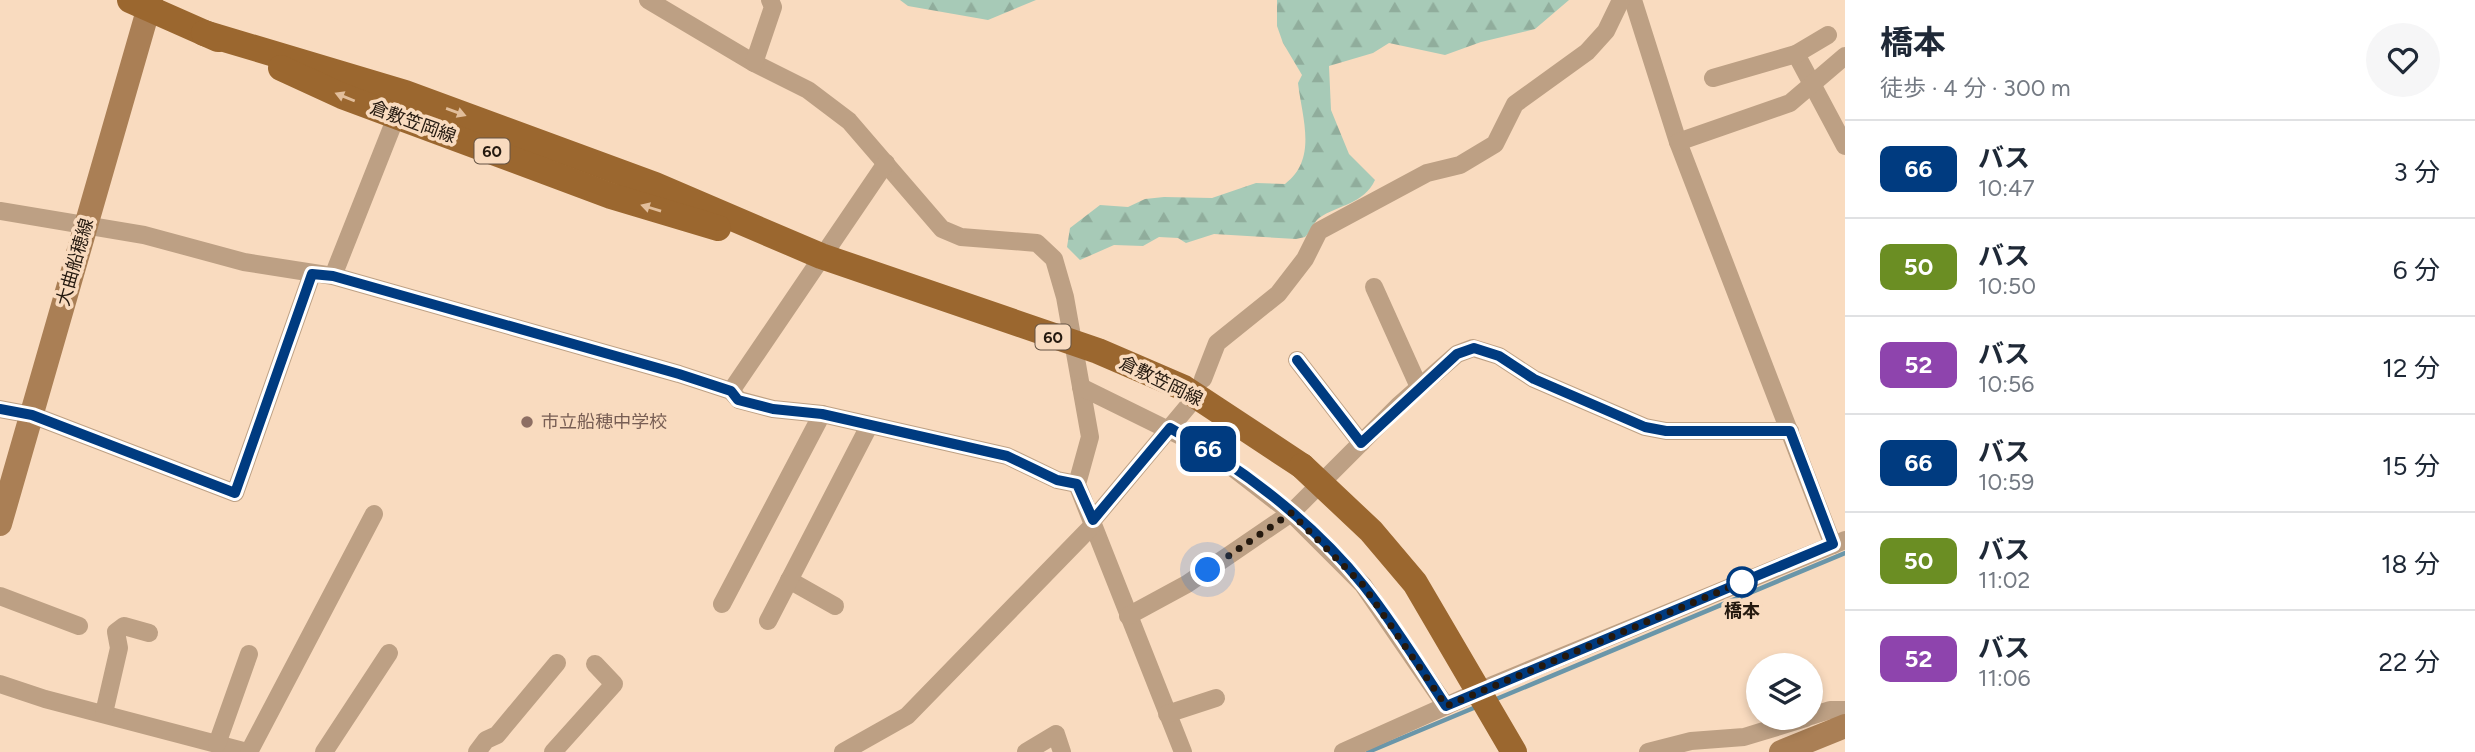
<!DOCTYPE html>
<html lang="ja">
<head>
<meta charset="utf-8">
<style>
  body { margin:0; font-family:Figtree,"Noto Sans JP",sans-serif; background:#f6f6f7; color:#1f2937; height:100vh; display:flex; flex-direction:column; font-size:26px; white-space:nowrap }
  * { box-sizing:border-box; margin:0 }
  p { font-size:23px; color:#747a83 }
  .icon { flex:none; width:38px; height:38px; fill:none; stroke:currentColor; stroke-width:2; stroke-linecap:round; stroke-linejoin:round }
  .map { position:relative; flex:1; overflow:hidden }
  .details { display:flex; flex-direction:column; background:#fff; width:630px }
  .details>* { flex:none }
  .badge { padding:0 14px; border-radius:10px; font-size:24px; line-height:46px }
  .tools { position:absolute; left:1746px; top:653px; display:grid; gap:14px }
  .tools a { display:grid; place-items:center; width:77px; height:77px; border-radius:50%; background:#fff; box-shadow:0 4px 10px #0003; font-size:35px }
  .you { position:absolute; width:35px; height:35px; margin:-18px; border:5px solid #fff; border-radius:50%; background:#1a73e8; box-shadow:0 0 0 10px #1a73e833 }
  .map>.badge { position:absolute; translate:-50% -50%; box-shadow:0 0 0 4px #fff }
  .round { display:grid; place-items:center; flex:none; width:74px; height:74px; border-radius:37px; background:#f6f6f7 }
  .summary { display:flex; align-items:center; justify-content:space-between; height:119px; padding:0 35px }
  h1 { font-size:33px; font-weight:700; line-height:52px }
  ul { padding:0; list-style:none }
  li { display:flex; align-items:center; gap:21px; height:98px; padding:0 35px; border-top:2px solid #e0e1e3 }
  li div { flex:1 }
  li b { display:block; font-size:26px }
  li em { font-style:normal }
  li .badge { min-width:77px; font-weight:700; text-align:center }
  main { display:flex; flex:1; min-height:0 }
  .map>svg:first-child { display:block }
</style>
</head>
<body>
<main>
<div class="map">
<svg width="1845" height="752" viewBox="0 0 1845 752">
  <defs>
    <pattern id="forest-firs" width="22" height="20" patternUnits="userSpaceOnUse" patternTransform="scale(1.75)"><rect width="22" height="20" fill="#a7cab7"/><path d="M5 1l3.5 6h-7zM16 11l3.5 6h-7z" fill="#90ad9c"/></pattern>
  </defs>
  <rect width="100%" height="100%" fill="#f9dbbf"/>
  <g fill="url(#forest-firs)">
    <path d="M 900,0 L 1036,0 L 988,20 L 908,6 Z"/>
    <path d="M 1277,0 L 1569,0 L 1535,29 L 1481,42 L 1445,55 L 1389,43 L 1373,53 L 1329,66 L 1331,110 L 1349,154 L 1375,180 C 1364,204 1338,205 1319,218 C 1313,223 1311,231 1305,237 L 1296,239 L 1214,234 L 1186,243 L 1178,238 L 1159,237 L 1143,246 L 1114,245 L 1080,260 L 1067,247 L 1070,228 L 1100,205 L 1128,207 L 1145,199 L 1164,197 L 1212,198 L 1256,183 L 1285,184 C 1318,159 1302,118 1298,83 L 1302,75 L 1283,43 L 1277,26 Z"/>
  </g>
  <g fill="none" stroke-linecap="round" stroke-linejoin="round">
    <g stroke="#6a96a9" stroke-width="4.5">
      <path d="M 1494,700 L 1845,553"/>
      <path d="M 1368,752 L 1476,707"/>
    </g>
    <g stroke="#bda084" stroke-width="18">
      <path d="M 648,0 L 754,63 L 808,90 L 849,121 L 942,229 L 961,237 L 1037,243 L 1054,259 L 1065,297 L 1090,437 L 1077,484 L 1183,752"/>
      <path d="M 1633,0 L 1678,142 L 1833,545"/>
      <path d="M 1796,54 L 1845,146"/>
      <path d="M 754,63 L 773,7 L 770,0"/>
      <path d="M 1713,78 L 1796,54 L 1828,35"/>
      <path d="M 1678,142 L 1790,103 L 1845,56"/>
      <path d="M 0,211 L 144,235 L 244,262 L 333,276 L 679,374 L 731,391 L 739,400 L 773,409 L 822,414 L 1007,456 L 1057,480 L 1077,484"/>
      <path d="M 333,276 L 400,107"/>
      <path d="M 1374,287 L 1419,387"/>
      <path d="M 1297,360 L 1361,443"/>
      <path d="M 1203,379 L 1217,343 L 1278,294 L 1305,259 L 1319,231 L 1427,173 L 1460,165 L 1495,144 L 1515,104 L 1587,52 L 1606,31 L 1621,0"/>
      <path d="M 1081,387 L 1211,451 L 1291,513 L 1363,585 L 1446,706"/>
      <path d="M 731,391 L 886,163"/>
      <path d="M 0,409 L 32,415 L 235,493 L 312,274"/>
      <path d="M 1093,520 L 1189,405"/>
      <path d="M 789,580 L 835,606"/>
      <path d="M 0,596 L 79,626"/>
      <path d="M 722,604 L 822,414"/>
      <path d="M 1128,616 L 1187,584 L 1291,513 L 1398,406 L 1457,354 L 1473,348 L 1499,356 L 1534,379 L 1645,427 L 1666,431 L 1790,431"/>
      <path d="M 768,621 L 869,426"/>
      <path d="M 0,684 L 45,699 L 247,752"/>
      <path d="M 104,713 L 119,648 L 116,632 L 124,626 L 149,633"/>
      <path d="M 1167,714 L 1216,698"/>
      <path d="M 1811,716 L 1830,710 L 1845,710"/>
      <path d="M 217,744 L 249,654"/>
      <path d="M 249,752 L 374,514"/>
      <path d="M 324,752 L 389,653"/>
      <path d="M 477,752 L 486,740 L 497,735 L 557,663"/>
      <path d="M 553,752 L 614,684 L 595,664"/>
      <path d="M 843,752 L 907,716 L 1092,526"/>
      <path d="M 1026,752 L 1056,734 L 1062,752"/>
      <path d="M 1343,752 L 1495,684 L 1845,540"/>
      <path d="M 1648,752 L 1691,741 L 1744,737 L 1806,718"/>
    </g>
    <g stroke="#aa7f55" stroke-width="24">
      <path d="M 0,524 L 151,0"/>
      <path d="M 1781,752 L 1845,726"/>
    </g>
    <g stroke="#9b672f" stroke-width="26">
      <path d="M 130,0 L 218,39"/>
      <path d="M 204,33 L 405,93 L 655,185 L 821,256 L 1098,351 L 1184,388 L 1302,466"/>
      <path d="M 281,68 L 342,96 L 611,196 L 718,228"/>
    </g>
    <path stroke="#9b672f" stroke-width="26" d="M 1302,466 L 1371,531 L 1415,583 L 1514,752"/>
  </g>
  <defs><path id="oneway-solid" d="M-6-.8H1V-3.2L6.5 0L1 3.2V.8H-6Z" transform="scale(1.75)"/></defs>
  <g fill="#e2be9b">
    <use href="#oneway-solid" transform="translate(345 97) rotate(-158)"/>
    <use href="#oneway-solid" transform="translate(456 112) rotate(20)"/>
    <use href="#oneway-solid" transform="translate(651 208) rotate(-163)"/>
  </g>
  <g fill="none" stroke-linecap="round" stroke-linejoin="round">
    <defs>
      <path id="line" d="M 0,409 L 32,415 L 235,493 L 312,274 L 333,276 L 679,374 L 731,391 L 738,400 L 773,409 L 822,414 L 1007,456 L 1057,480 L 1077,484 L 1093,520 L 1170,428 C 1241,467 1313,522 1364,586 C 1394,624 1420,666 1446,706 L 1833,544 L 1790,431 L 1666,431 L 1645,427 L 1534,379 L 1499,356 L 1474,348 L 1457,354 L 1361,443 L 1297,360"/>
    </defs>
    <use href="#line" stroke="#fff" stroke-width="16"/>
    <use href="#line" stroke="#003b80" stroke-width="10"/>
    <path stroke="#24190f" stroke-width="7" stroke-dasharray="0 12.6" d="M 1208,570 L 1291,513 L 1363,585 L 1446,706 L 1742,582"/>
  </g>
  <circle fill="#8d6e63" stroke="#f9dbbf" stroke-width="2.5" cx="527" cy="422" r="7"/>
  <circle fill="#fff" stroke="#003b80" stroke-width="3.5" cx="1742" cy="582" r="14"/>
  <g text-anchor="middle" stroke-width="7" stroke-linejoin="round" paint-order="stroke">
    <g fill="#f9dbbf" stroke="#645344" stroke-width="2">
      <rect x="474.5" y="138.5" width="35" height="25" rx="5"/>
      <rect x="1035.5" y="324.5" width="35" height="25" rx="5"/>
    </g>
    <g font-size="16" font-weight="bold" fill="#24190f">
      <text x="492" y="157">60</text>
      <text x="1053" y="343">60</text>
    </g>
    <g font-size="18" fill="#24190f" stroke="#f9dbbf">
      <text transform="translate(413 122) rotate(20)" y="6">倉敷笠岡線</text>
      <text transform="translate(75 262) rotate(-74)" y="6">大曲船穂線</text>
      <text transform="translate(1161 381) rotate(26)" y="6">倉敷笠岡線</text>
    </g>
    <g font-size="18" fill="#785e54" stroke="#f9dbbf" text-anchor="start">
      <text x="541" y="428">市立船穂中学校</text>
    </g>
    <g font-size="18" font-weight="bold" fill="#24190f" stroke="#f9dbbf">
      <text x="1742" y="617">橋本</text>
    </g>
  </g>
</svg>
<div class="tools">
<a><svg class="icon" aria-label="layers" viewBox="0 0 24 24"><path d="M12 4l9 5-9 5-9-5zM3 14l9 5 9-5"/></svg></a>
</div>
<div class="you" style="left:1208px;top:570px"></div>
<b class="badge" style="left:1208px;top:449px;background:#003b80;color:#fff">66</b>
</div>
<section class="details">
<div class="summary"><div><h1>橋本</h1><p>徒歩 · 4 分 · 300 m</p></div><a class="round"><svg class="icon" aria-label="heart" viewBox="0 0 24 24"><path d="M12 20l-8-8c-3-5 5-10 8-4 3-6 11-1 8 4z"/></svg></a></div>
<ul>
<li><span class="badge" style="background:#003b80;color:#fff">66</span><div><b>バス</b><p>10:47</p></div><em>3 分</em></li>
<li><span class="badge" style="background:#6b8e23;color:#fff">50</span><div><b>バス</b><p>10:50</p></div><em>6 分</em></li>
<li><span class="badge" style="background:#8e44ad;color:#fff">52</span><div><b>バス</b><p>10:56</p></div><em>12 分</em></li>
<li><span class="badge" style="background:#003b80;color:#fff">66</span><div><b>バス</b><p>10:59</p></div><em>15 分</em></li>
<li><span class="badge" style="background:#6b8e23;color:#fff">50</span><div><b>バス</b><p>11:02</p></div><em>18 分</em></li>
<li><span class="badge" style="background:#8e44ad;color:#fff">52</span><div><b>バス</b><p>11:06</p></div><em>22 分</em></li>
</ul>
</section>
</main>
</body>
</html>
